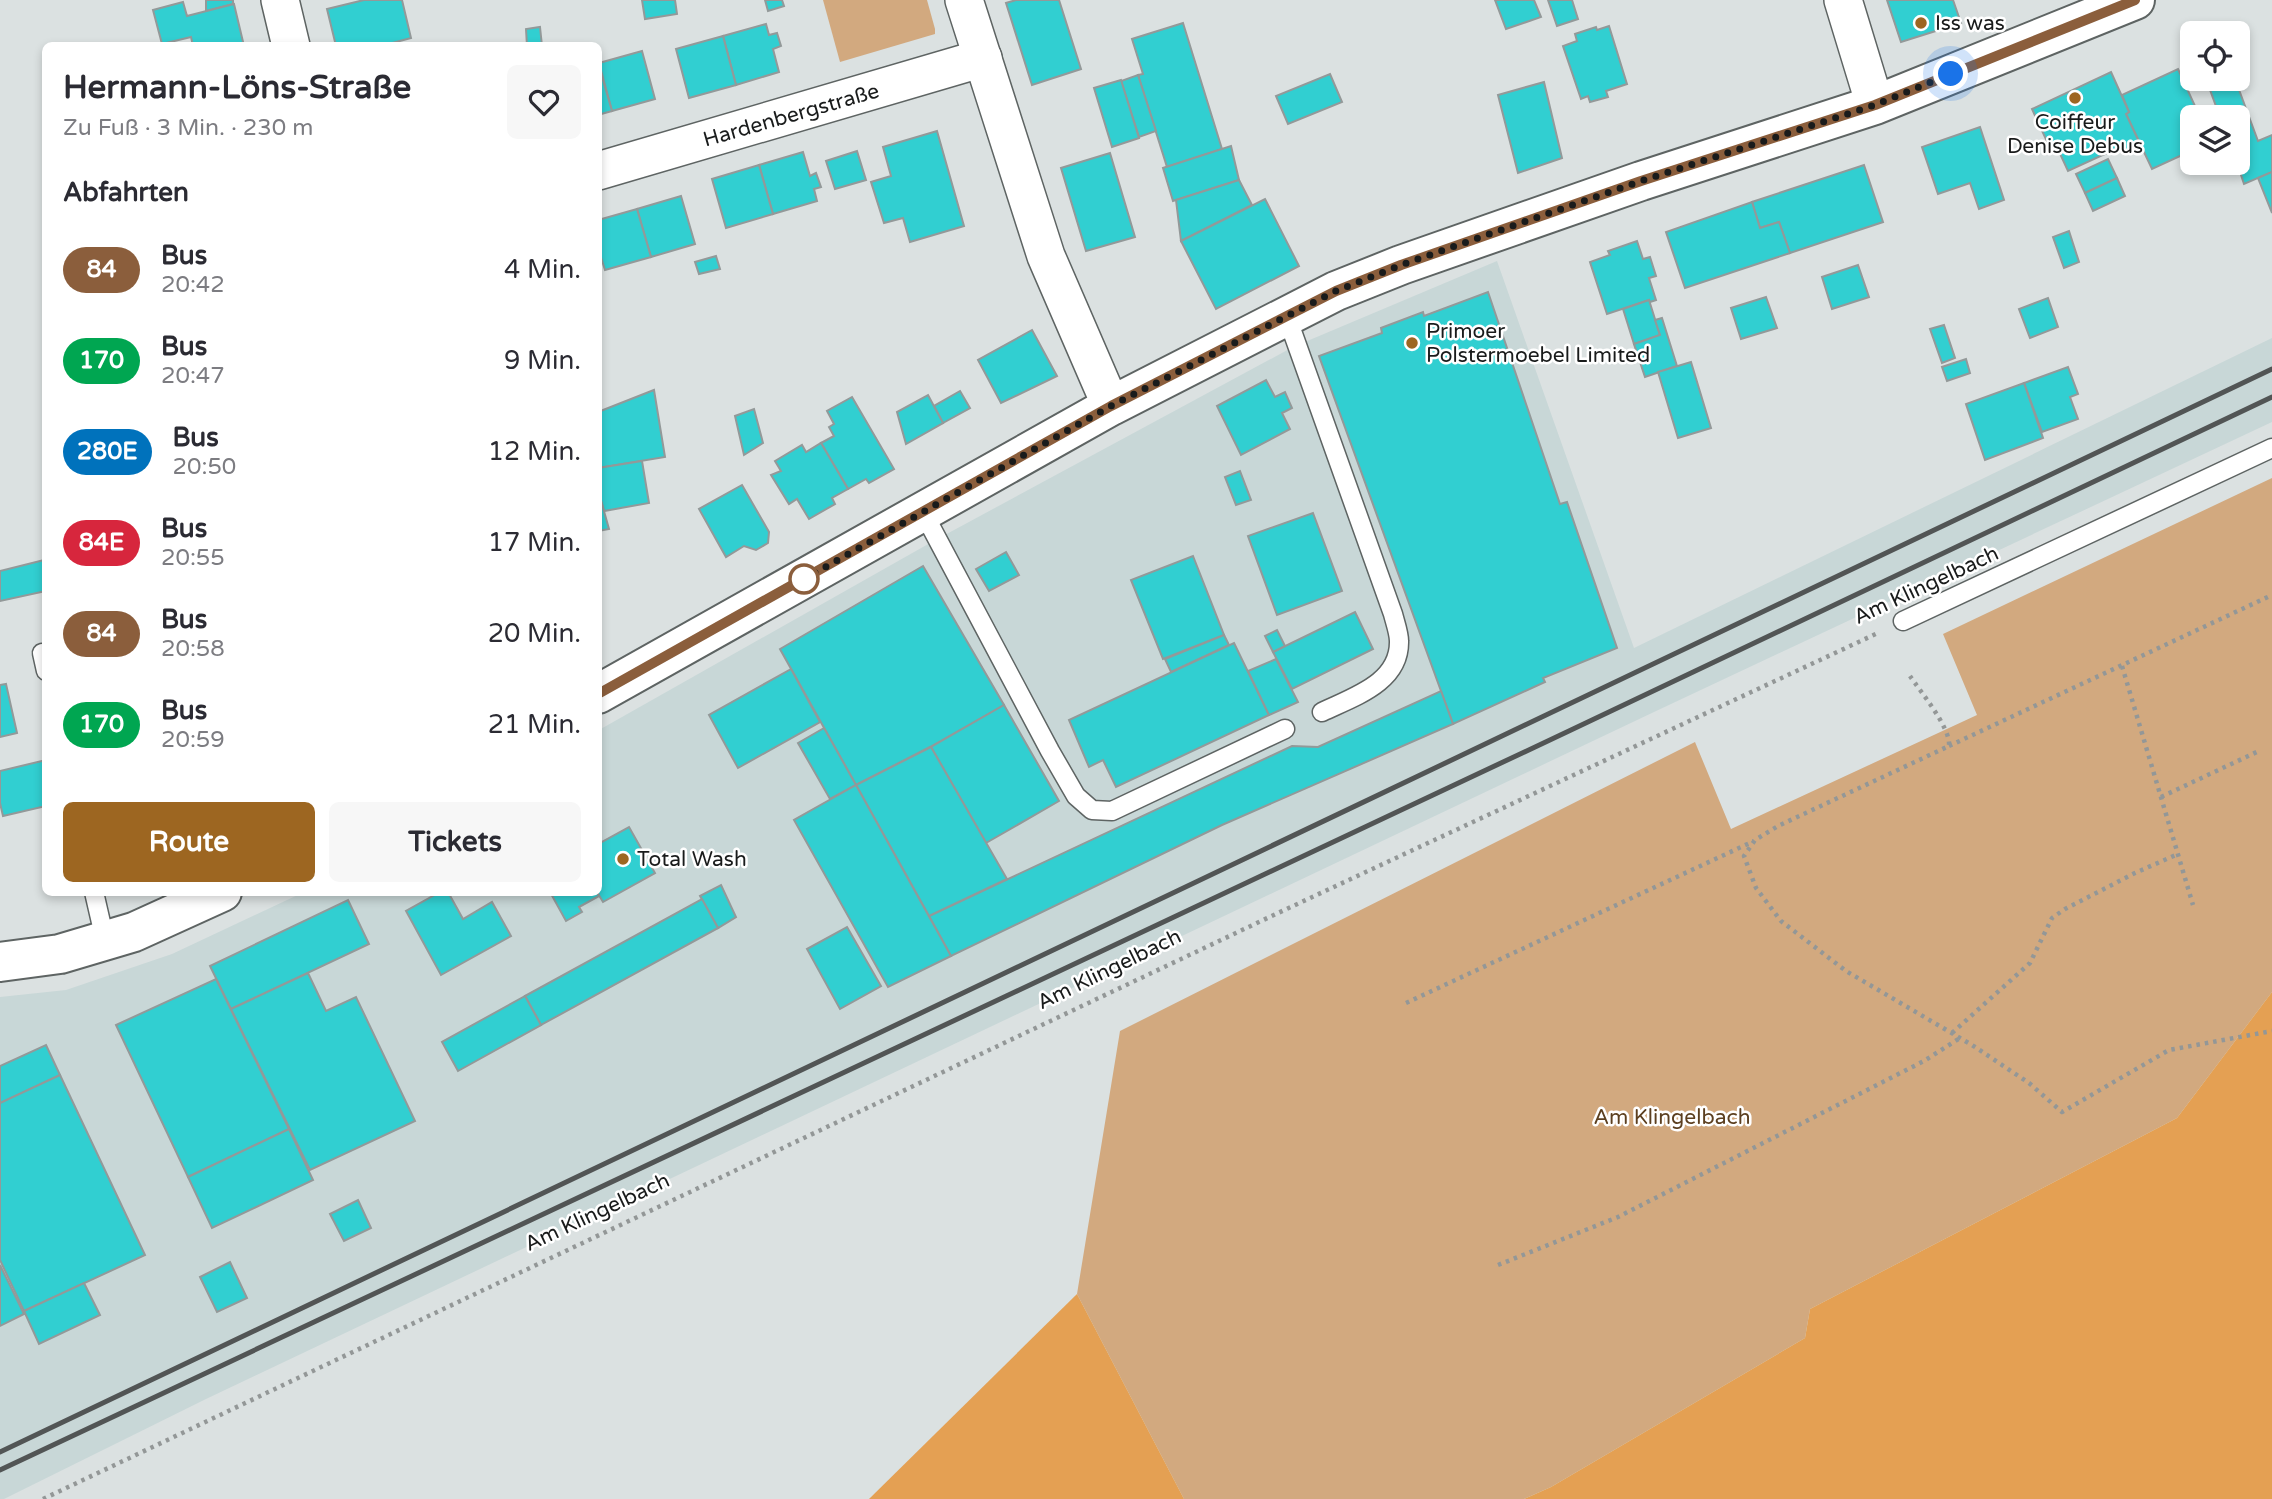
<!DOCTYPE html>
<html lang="de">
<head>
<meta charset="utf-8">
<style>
  body { margin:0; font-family:"Varela Round",sans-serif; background:#f7f7f7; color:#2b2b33; height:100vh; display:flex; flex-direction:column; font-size:26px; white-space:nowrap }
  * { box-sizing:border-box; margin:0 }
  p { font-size:23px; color:#7c7c81 }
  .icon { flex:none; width:38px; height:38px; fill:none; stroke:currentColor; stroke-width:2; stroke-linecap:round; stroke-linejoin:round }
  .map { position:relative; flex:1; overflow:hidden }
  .panel { position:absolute; left:42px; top:42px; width:560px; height:854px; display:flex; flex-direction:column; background:#fff; border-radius:10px; box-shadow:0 4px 10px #0003 }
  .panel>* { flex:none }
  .badge { padding:0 14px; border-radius:23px; font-size:24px; line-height:46px }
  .buttons { position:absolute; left:2180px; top:21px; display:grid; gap:14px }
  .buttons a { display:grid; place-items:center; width:70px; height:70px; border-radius:10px; background:#fff; box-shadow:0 4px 10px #0003; font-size:35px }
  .you { position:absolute; width:35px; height:35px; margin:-18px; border:5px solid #fff; border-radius:50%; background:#1a73e8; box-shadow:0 0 0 10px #1a73e833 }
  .map>.badge { position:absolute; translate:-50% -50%; box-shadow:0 0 0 4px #fff }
  h2 { padding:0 21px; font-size:26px; line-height:63px }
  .round { display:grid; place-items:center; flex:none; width:74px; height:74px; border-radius:10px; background:#f7f7f7 }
  .summary { display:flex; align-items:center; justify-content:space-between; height:119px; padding:0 21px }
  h1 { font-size:33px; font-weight:800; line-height:52px }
  .action { display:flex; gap:14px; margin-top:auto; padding:14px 21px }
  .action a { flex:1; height:80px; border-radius:10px; background:#9d6621; color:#fff; font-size:28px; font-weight:800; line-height:80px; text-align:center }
  .action a+a { background:#f7f7f7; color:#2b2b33 }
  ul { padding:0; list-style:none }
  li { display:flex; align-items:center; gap:21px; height:91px; padding:0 21px }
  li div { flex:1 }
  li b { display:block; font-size:26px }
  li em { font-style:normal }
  li .badge { min-width:77px; font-weight:700; text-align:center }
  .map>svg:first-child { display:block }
</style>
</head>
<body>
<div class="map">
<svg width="2272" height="1499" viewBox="0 0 2272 1499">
  <rect width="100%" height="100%" fill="#dbe1e1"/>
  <path fill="#c8d7d7" d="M 1497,261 L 1634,648 L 2272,338 L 2272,422 L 1654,712 L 206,1399 L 4,1499 L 0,1499 L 0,997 L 66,990 L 172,954 L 302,893 L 598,892 L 599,730 L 930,543 L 1293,347 Z"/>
  <g fill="#d2a97f">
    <path d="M 823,0 L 927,0 L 935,29 L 935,34 L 840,62 Z"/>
    <path d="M 2272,478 L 2272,992 L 2177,1118 L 1810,1309 L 1805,1338 L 1551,1487 L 1524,1499 L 1184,1499 L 1077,1294 L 1120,1031 L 1695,742 L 1731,829 L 1977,715 L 1943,634 Z"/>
  </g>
  <g fill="#e4a053">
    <path d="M 2272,992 L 2272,1499 L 1524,1499 L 1551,1487 L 1805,1338 L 1810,1309 L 2177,1118 Z"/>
    <path d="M 1077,1294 L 1184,1499 L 869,1499 Z"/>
  </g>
  <g fill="#31cfd1" stroke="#939999" stroke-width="2">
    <path d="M 206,0 L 233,0 L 233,4 L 206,11 Z"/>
    <path d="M 364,0 L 402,0 L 411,38 L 381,46 L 336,46 L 327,9 Z"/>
    <path d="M 642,0 L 675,0 L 677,14 L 645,19 Z"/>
    <path d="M 765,0 L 782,0 L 784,6 L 768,11 Z"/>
    <path d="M 1016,0 L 1059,0 L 1081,69 L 1032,85 L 1006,3 Z"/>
    <path d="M 1495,0 L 1534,0 L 1541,17 L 1506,29 Z"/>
    <path d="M 1548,0 L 1572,0 L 1578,19 L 1557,26 Z"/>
    <path d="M 1887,0 L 1953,0 L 1961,23 L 1901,42 Z"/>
    <path d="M 183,2 L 187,16 L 234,4 L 244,46 L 193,46 L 191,37 L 162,44 L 153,10 Z"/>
    <path d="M 1183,23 L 1222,149 L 1167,167 L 1138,75 L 1143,74 L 1132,39 Z"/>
    <path d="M 766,24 L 769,35 L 777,33 L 781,46 L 773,49 L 779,72 L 736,85 L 723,36 Z"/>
    <path d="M 1609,26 L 1627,84 L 1606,91 L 1608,97 L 1590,102 L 1588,96 L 1581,99 L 1563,46 L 1577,41 L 1575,34 L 1596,27 L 1597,30 Z"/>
    <path d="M 540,27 L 542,46 L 527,46 L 526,29 Z"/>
    <path d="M 723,36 L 736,85 L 689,98 L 676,49 Z"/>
    <path d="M 642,51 L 655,99 L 612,111 L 599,63 Z"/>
    <path d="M 598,63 L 612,111 L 598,115 Z"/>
    <path d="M 2178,69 L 2200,117 L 2193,117 L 2193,150 L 2152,169 L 2126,114 L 2129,112 L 2122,95 Z"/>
    <path d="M 2111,72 L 2129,112 L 2126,114 L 2141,146 L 2124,154 L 2120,147 L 2068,171 L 2056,145 L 2050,148 L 2032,109 Z"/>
    <path d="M 1330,74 L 1342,102 L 1288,124 L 1276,96 Z"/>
    <path d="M 1138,75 L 1156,131 L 1139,137 L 1121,81 Z"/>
    <path d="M 2206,79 L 2235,79 L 2258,141 L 2272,135 L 2272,172 L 2244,184 L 2237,163 L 2238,163 L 2238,117 L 2220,117 Z"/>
    <path d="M 1121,80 L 1139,138 L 1112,147 L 1094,88 Z"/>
    <path d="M 1544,82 L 1562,158 L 1518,173 L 1498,95 Z"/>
    <path d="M 1980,127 L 2004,200 L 1979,209 L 1970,183 L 1938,194 L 1922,147 Z"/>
    <path d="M 937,131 L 964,226 L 910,242 L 903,218 L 884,223 L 871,182 L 891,176 L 883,147 Z"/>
    <path d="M 1231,146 L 1239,180 L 1173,201 L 1163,168 Z"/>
    <path d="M 857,151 L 866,180 L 835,189 L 826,161 Z"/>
    <path d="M 803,152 L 810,176 L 816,173 L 821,187 L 814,189 L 817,201 L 773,214 L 759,165 Z"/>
    <path d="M 1110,153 L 1135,237 L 1086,251 L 1061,168 Z"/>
    <path d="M 2108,159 L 2117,178 L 2085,193 L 2076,174 Z"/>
    <path d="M 759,165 L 773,214 L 726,228 L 712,179 Z"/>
    <path d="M 1864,165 L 1883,222 L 1790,253 L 1779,222 L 1760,228 L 1752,202 Z"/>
    <path d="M 2272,172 L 2272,213 L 2258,178 Z"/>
    <path d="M 2117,178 L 2125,196 L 2093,211 L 2085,193 Z"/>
    <path d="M 1239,180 L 1252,205 L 1181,241 L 1176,200 Z"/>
    <path d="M 681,196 L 695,244 L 651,257 L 637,209 Z"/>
    <path d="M 1265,199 L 1299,266 L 1216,309 L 1181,241 Z"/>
    <path d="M 1752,202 L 1760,228 L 1779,222 L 1790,253 L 1685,288 L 1666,232 Z"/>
    <path d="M 637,209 L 651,257 L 605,270 L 598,248 L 598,220 Z"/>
    <path d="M 2069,231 L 2079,262 L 2064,268 L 2053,237 Z"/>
    <path d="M 1637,241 L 1643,259 L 1650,257 L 1656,276 L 1649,278 L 1656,300 L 1650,302 L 1649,300 L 1607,314 L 1590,262 L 1610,255 L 1608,251 Z"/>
    <path d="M 716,256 L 720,269 L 699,274 L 695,262 Z"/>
    <path d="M 1858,265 L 1869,297 L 1832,309 L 1822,277 Z"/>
    <path d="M 1488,292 L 1560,504 L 1567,502 L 1617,648 L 1543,678 L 1545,682 L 1453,724 L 1319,356 L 1382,333 L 1381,328 L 1423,312 L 1424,316 Z"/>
    <path d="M 1766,297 L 1777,328 L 1741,339 L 1731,308 Z"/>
    <path d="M 2048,298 L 2058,327 L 2030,338 L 2019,309 Z"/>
    <path d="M 1649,300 L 1660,335 L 1634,344 L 1623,309 Z"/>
    <path d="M 1662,318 L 1677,366 L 1645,377 L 1634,344 L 1660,335 L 1655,320 Z"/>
    <path d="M 1944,325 L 1955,358 L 1942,363 L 1930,329 Z"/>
    <path d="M 1032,330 L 1057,376 L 1001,403 L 978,360 Z"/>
    <path d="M 1966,359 L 1970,373 L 1947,381 L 1942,367 Z"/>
    <path d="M 1691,362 L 1711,428 L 1678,438 L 1658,372 Z"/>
    <path d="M 2068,367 L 2078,394 L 2070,397 L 2078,419 L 2042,432 L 2024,383 Z"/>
    <path d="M 1266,380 L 1275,397 L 1285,392 L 1292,408 L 1282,413 L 1290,429 L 1241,455 L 1217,406 Z"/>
    <path d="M 2024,383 L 2043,438 L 1985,460 L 1966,404 Z"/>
    <path d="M 654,390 L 665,457 L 598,468 L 598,412 Z"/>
    <path d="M 960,391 L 970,408 L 943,423 L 934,406 Z"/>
    <path d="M 928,395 L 943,423 L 906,444 L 897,412 Z"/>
    <path d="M 852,397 L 894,469 L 869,483 L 866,479 L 848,489 L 821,443 L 834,436 L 829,427 L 834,424 L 827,411 Z"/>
    <path d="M 754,409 L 763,443 L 744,455 L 735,416 Z"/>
    <path d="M 821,443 L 848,489 L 832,498 L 835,504 L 809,519 L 797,499 L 789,504 L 771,475 L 781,471 L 775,461 L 802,445 L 806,452 Z"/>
    <path d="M 642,461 L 649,503 L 604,511 L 598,490 L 598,468 Z"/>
    <path d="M 1240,471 L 1251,500 L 1236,505 L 1225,477 Z"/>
    <path d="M 742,485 L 769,532 L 768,543 L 756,550 L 744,546 L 726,557 L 699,509 Z"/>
    <path d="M 598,490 L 609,529 L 598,531 Z"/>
    <path d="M 1313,513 L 1342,591 L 1277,615 L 1248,536 Z"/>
    <path d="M 1006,552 L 1019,575 L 989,591 L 976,569 Z"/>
    <path d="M 1193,556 L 1224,635 L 1163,659 L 1131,580 Z"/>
    <path d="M 44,560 L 46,591 L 0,601 L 0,571 Z"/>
    <path d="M 923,566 L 1004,705 L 930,747 L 856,785 L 780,649 Z"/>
    <path d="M 1355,612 L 1373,649 L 1292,689 L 1273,652 Z"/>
    <path d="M 1277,630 L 1285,646 L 1273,652 L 1265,636 Z"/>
    <path d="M 1224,635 L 1229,645 L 1171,672 L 1165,659 Z"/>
    <path d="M 1234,643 L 1269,715 L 1116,787 L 1103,760 L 1089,767 L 1069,720 Z"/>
    <path d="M 1276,659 L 1298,702 L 1269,715 L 1248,671 Z"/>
    <path d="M 791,669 L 820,722 L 738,768 L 709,715 Z"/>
    <path d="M 6,684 L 17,733 L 0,737 L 0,685 Z"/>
    <path d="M 1441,691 L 1453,724 L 1222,825 L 951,956 L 929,916 L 1292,746 L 1318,747 Z"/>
    <path d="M 1004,705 L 1059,801 L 986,843 L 931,747 Z"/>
    <path d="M 824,728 L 856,785 L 830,799 L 798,743 Z"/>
    <path d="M 931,747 L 1007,879 L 929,916 L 856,785 Z"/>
    <path d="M 46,760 L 46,806 L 3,816 L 0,803 L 0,771 Z"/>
    <path d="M 856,785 L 951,956 L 888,987 L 794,820 Z"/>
    <path d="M 629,827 L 655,873 L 603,902 L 597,892 L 598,844 Z"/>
    <path d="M 721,885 L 736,917 L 718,928 L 700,896 Z"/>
    <path d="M 440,892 L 448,892 L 463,919 L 492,902 L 511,936 L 441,975 L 406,911 Z"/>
    <path d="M 550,892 L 597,892 L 599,896 L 579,907 L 582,912 L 566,921 Z"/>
    <path d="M 702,899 L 718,928 L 541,1025 L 525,996 Z"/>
    <path d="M 348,900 L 369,944 L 231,1009 L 210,966 Z"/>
    <path d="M 847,927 L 881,986 L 840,1009 L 807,949 Z"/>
    <path d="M 308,973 L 326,1011 L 356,997 L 415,1121 L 310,1170 L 231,1009 Z"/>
    <path d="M 216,979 L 289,1129 L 188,1177 L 116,1025 Z"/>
    <path d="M 525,996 L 541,1025 L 458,1071 L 442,1042 Z"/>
    <path d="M 46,1045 L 60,1075 L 0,1103 L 0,1066 Z"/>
    <path d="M 60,1075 L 145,1255 L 24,1311 L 0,1260 L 0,1103 Z"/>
    <path d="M 289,1129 L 313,1180 L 212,1228 L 188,1177 Z"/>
    <path d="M 358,1200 L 371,1228 L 344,1241 L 330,1214 Z"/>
    <path d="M 230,1262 L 247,1298 L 217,1312 L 200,1277 Z"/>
    <path d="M 0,1265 L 24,1314 L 0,1326 Z"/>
    <path d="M 84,1283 L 100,1315 L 39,1344 L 24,1311 Z"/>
  </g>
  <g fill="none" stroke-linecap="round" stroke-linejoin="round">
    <defs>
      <g id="service">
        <path d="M 1287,317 L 1393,614 C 1395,622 1399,633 1399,641 C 1400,683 1353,697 1322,712"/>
        <path d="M 923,512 L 1050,751 L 1076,796 L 1092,810 L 1112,811 L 1285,729"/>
        <path d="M 1903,621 L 2272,448"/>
        <path d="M 42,653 L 46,671"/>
        <path d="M 94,892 L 105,940"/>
      </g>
      <g id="minor">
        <path d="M 280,0 L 291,46"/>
        <path d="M 964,0 L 1046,256 L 1111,406"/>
        <path d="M 1843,0 L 1875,105"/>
        <path d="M 598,171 L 983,58"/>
      </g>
      <g id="secondary">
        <path d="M 598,694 L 1111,406 L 1336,291 L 1401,265 L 1641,181 L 1875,105 L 2135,0"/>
        <path d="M 0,962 L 60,954 L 134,932 L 222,892"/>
      </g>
    </defs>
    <use href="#service" stroke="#5e6463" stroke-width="21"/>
    <use href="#minor" stroke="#5e6463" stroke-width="40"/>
    <use href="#secondary" stroke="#5e6463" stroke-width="42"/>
    <g stroke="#939797" stroke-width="4.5" stroke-dasharray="3.5 5" stroke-linecap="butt">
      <path d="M 2122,666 L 2193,905"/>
      <path d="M 1910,676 C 1920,691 1951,728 1949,746 L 1778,826 L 1755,840 L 1744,856 L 1756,888 L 1781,921 L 1846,971 L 1972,1045 L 2029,1083 L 2062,1112 L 2169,1050 L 2272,1031"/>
      <path d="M 1949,746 L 2272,595"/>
      <path d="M 2161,797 L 2261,750"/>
      <path d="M 1406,1003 L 1754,841"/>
      <path d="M 1952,1033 L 2030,963 L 2052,918 L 2065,909 L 2135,873 L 2178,854"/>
      <path d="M 1498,1265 L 1618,1217 L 1924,1061 L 1960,1038"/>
      <path d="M 43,1499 L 1278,913 L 1880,632"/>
    </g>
    <use href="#service" stroke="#fff" stroke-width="18"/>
    <use href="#minor" stroke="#fff" stroke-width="37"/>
    <use href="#secondary" stroke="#fff" stroke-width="38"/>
    <g stroke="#525555" stroke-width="5">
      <path d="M 0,1452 L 2272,369"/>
      <path d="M 0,1470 L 1571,730 L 2272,397"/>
    </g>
  </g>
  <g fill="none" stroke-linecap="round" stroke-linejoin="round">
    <defs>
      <path id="line" d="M 598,694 L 1111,406 L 1336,291 L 1401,265 L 1641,181 L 1875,105 L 2135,0"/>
    </defs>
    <use href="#line" stroke="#fff" stroke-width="16"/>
    <use href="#line" stroke="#8b5e3c" stroke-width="10"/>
    <path stroke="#191b1b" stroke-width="7" stroke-dasharray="0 12.6" d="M 804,579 L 1111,406 L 1336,291 L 1401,265 L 1641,181 L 1875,105 L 1951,74"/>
  </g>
  <g fill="#9d6621" stroke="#fff" stroke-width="2.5">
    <circle cx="1921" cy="23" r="7"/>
    <circle cx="2075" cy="98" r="7"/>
    <circle cx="1412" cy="343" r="7"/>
    <circle cx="623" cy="859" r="7"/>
  </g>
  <circle fill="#fff" stroke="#8b5e3c" stroke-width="3.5" cx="804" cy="579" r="14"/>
  <g text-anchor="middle" stroke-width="5" stroke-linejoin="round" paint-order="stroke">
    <g font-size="21" fill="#191b1b" stroke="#fff" text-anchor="start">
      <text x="1935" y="30">Iss was</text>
      <text x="2075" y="129" text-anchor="middle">Coiffeur<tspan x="2075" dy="24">Denise Debus</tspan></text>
      <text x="1426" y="338">Primoer<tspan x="1426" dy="24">Polstermoebel Limited</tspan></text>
      <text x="637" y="866">Total Wash</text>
    </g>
    <g font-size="21" fill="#191b1b" stroke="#fff">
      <text transform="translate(791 115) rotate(-16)" y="7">Hardenbergstraße</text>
      <text transform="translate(1926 585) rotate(-25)" y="7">Am Klingelbach</text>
      <text transform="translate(1109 969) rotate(-26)" y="7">Am Klingelbach</text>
      <text transform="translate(597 1212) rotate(-25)" y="7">Am Klingelbach</text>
    </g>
    <g font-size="21" fill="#5c3f1f" stroke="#fff">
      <text x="1672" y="1124">Am Klingelbach</text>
    </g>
  </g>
</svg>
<div class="buttons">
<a><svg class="icon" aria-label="locate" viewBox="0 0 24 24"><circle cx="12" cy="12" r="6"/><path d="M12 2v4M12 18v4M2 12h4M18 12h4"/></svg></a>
<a><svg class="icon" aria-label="layers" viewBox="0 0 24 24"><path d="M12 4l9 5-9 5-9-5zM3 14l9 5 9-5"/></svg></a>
</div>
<div class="you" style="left:1951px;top:74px"></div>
<section class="panel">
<div class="summary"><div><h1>Hermann-Löns-Straße</h1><p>Zu Fuß · 3 Min. · 230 m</p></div><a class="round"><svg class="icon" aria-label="heart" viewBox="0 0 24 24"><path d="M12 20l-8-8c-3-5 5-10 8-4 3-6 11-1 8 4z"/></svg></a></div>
<h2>Abfahrten</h2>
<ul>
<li><span class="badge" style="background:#8b5e3c;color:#fff">84</span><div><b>Bus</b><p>20:42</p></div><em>4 Min.</em></li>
<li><span class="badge" style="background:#00a651;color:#fff">170</span><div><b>Bus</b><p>20:47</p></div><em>9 Min.</em></li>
<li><span class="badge" style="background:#0072bc;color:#fff">280E</span><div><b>Bus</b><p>20:50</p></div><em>12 Min.</em></li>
<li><span class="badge" style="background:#d7263d;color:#fff">84E</span><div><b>Bus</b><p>20:55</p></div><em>17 Min.</em></li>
<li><span class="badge" style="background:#8b5e3c;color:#fff">84</span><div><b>Bus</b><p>20:58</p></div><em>20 Min.</em></li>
<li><span class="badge" style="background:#00a651;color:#fff">170</span><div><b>Bus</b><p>20:59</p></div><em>21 Min.</em></li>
</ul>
<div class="action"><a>Route</a><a>Tickets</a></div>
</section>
</div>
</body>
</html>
